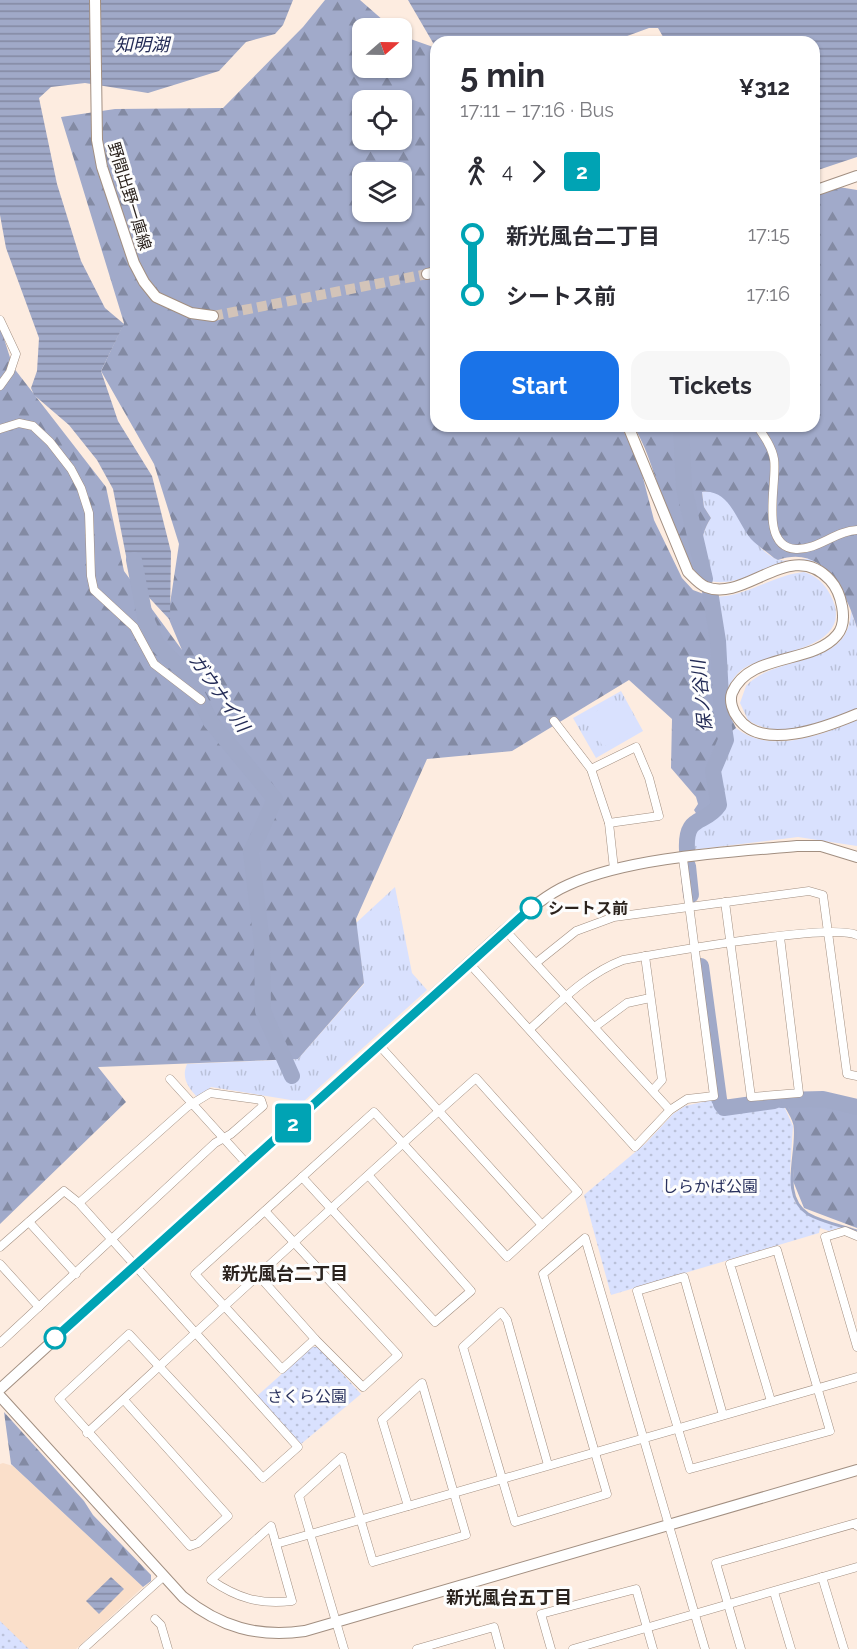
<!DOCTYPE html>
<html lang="en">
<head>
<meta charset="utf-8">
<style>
  body { margin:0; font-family:Raleway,"Noto Sans JP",sans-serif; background:#f7f7f7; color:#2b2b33; height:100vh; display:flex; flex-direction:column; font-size:22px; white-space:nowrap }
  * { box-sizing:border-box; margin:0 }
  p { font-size:20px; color:#7c7c81 }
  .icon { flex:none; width:33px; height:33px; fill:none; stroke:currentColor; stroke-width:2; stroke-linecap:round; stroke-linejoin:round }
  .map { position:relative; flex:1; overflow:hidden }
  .details { position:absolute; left:430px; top:36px; width:390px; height:396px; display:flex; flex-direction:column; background:#fff; border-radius:18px; box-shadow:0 2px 4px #0004 }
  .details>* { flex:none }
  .badge { padding:0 12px; border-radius:4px; font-size:21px; line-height:39px }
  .needle { width:39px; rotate:70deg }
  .tools { position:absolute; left:352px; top:18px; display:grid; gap:12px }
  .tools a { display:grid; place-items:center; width:60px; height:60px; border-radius:12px; background:#fff; box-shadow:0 2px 4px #0004; font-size:30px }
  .map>.badge { position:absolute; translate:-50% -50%; box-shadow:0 0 0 3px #fff }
  .legs { display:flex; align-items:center; gap:9px; height:66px; padding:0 30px; font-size:20px }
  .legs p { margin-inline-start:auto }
  .headline { display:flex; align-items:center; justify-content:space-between; height:102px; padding:0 30px }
  h1 { font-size:33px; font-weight:700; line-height:45px }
  .cta { display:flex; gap:12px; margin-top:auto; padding:12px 30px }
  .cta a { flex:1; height:69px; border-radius:18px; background:#1a73e8; color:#fff; font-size:24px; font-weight:700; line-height:69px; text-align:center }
  .cta a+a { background:#f7f7f7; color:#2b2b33 }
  ul { padding:0 30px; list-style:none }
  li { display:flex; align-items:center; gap:21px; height:60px; font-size:22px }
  li i { display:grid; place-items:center; width:9px; height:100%; margin:0 8px; background:currentColor }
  li i::after { content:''; width:15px; height:15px; margin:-8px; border:4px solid; border-radius:50%; background:#fff }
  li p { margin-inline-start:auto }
  li:first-child i { background:linear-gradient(#0000 50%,currentColor 0) }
  li:last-child i { background:linear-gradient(currentColor 50%,#0000 0) }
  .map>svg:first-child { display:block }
</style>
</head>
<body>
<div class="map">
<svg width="857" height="1649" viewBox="0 0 857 1649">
  <defs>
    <pattern id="grass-tufts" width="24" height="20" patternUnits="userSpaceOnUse" patternTransform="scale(1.5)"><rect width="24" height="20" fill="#d9e1fe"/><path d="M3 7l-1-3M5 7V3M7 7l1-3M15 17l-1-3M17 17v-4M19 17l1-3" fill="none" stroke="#bac1d9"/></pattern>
    <pattern id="forest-firs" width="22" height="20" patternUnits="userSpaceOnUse" patternTransform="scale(1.5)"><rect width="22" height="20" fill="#a1aaca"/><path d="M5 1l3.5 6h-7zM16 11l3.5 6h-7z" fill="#838aa3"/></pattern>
    <pattern id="park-dots" width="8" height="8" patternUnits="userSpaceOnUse" patternTransform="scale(1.5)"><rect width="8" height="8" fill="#d9e1fe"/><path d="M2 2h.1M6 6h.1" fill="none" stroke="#bac1d9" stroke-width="1.8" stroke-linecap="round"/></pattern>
    <pattern id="water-rules" width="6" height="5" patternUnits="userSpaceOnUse" patternTransform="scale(1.5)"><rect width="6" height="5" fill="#a0a9c8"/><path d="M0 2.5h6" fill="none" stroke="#8389a2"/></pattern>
  </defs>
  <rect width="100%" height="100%" fill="#fdece0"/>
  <path fill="#fadfca" d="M 3,1463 L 13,1466 L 143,1587 L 76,1649 L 0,1649 L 0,1464 Z"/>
  <g fill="url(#grass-tufts)">
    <path d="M 713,491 C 739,500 746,545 776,559 C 785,563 803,558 813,559 L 816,562 C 772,551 742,594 704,579 C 701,558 698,537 711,518 L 704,507 L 702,492 Z"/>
    <path d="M 804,572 C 817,576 825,584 831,596 C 857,648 775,651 746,667 C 737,672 733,679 728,688 L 721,627 L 711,610 L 709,596 C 741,601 771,575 804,572 Z"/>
    <path d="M 851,611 L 857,628 L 857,709 C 825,722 780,742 748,720 L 740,703 L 746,686 C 778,652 849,670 851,611 Z"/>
    <path d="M 621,691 L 643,731 L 596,758 L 573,718 Z"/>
    <path d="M 857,720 L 857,846 L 798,837 L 692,850 C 690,819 701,829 718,813 L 714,757 L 720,740 L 736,728 C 770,755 822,735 857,720 Z"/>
    <path d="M 395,887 L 412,973 L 427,990 L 303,1102 L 211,1087 L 198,1098 C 188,1087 181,1078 187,1064 L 298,1059 L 364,984 L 356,923 Z"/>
  </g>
  <g fill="url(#forest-firs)" fill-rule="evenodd">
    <path d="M 325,0 L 360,0 L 392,28 L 363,28 L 363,68 L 402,68 L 402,36 L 436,48 L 436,426 L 620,426 L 636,451 L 654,520 L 682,578 L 693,590 L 709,596 L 711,610 L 721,627 L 728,688 L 726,708 L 736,728 L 720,740 L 714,757 L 717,805 L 711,812 L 699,818 L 694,810 L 698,804 L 696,797 L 671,768 L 672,719 L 629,680 L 512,751 L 427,759 L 356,919 L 364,983 L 298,1059 L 98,1067 L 126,1102 L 0,1224 L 0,326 L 13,367 L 106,487 L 124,571 L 182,650 L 168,617 L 179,544 L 154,464 L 101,371 L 124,323 L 61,117 L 115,109 L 223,108 L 303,27 ZM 363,100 L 402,100 L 402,140 L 363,140 ZM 363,172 L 402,172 L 402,212 L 363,212 Z"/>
    <path d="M 815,183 L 857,190 L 857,628 C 846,592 824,544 778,560 L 774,558 C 767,552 758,546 751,539 C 736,521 730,489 702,492 L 704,507 L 711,518 C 698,537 701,558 704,579 C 668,554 660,465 633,426 L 814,426 Z"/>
    <path d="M 805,1100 L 821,1101 L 857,1110 L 857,1228 L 804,1208 L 793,1181 L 796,1125 L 786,1102 Z"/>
    <path d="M 4,1412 L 84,1501 L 93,1515 L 151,1575 L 151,1581 L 143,1587 L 11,1464 Z"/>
  </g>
  <g fill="url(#park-dots)">
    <path d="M 716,1099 L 723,1110 L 782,1102 L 793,1126 L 790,1171 L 795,1202 L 810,1216 L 842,1227 L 829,1231 L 820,1228 L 819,1233 L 611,1295 L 584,1195 L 646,1143 L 673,1114 L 685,1106 Z"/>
    <path d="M 312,1347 L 318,1347 L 361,1394 L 301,1444 L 257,1396 Z"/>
    <path d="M 0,1621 L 29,1649 L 0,1649 Z"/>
  </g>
  <g fill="#d9e1fe">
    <path d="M 614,701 L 622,714 L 594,730 L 586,717 Z"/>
    <path d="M 624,718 L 632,731 L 603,747 L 596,734 Z"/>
  </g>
  <g fill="url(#water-rules)">
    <path d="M 0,0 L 293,0 L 283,25 L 275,34 L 246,42 L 219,71 L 148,93 L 85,83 L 51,87 L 39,98 L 57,184 L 81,261 L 105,308 L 124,324 L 101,371 L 118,421 L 152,476 L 171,552 L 170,620 L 141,589 L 134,577 L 127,561 L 113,489 L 97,460 L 69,425 L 34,395 L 31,388 L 37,371 L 39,338 L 6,248 L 0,215 Z"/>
    <path d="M 408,0 L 857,0 L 857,157 L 815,171 L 814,42 L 666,42 L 658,28 L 649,28 L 611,42 L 436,42 L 436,48 Z"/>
    <path d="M 111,1577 L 124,1589 L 99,1614 L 86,1601 Z"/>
  </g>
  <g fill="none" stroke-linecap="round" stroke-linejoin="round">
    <path stroke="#a0a9c8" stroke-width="3" d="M 782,1100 C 787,1108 793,1116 795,1125 C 799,1153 779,1195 808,1214 C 822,1222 842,1226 857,1231"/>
    <g stroke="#a0a9c8" stroke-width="16">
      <path d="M 681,426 L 684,488 L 705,579"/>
      <path d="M 134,560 L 145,617 L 157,644 L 188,676 L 211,722 L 275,799 L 251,852 L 262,944 L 263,1011 L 292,1076"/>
      <path d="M 687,850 C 685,813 705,826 719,805 L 713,771 L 726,740 L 722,715 L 718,641 L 710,591"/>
      <path d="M 688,866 L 691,895"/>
      <path d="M 701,966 L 719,1099"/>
      <path d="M 781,1100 L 823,1099 L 857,1107"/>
      <path d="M 721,1104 L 724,1108 L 774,1101"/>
    </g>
    <path stroke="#d3c4b9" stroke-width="10" stroke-dasharray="10 5" stroke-linecap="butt" d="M 213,316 L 427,274"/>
    <defs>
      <g id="street">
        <path d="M 0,320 L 16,354 L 10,372 L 0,386"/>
        <path d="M 757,426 C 764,436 772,447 774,459 C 778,482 758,547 796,549 C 818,550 835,531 857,530"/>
        <path d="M 0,429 L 19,423 L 33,426 L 50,442 L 71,469 L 81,488 L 89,513 L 91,576 L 94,590 L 134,627 L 154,664 L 201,700"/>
        <path d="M 554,721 L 591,769 L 609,823 L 614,869"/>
        <path d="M 591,769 L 636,747 L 649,778 L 659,816 L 609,823"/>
        <path d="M 725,902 L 751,1097 L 799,1093 L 780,937"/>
        <path d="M 645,956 L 662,1080 L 653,1090"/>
        <path d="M 469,963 L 635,1147 L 670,1110 L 505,930"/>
        <path d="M 536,963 L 576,931 L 614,917 L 809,891 L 823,895 L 847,1074 L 857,1076"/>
        <path d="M 596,1026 L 627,1003 L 650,998"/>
        <path d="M 530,1029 C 559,1003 586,974 623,960 C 662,953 831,923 857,935"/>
        <path d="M 379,1045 L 542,1225"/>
        <path d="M 170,1079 L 247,1164"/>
        <path d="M 670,1110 L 687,1099 L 714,1096 L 683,859"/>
        <path d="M 302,1177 L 435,1322 L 471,1291 L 369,1176"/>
        <path d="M 265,1211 L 398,1355 L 363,1387 L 315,1339"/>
        <path d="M 29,1222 L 76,1274"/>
        <path d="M 857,1236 L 845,1231 L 825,1237 L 857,1347"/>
        <path d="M 0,1247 L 64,1191 L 79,1203 L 298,1447 L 263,1478 L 129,1334 L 59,1399 L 190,1546 L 198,1543 L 228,1516 L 124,1400"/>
        <path d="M 0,1264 L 39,1307"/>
        <path d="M 0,1343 L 215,1143 L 231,1134 L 263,1106 L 261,1100 L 210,1093 L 187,1107 L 79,1203"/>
        <path d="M 723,1415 L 684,1277 L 637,1291 L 690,1469 L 830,1431 L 777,1250 L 730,1264 L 771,1401"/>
        <path d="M 87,1433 C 216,1314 345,1194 476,1078 L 578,1192 L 507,1257 L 374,1112 L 195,1274 L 282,1369 L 315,1339 L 259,1276"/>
        <path d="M 548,1465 L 507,1320 L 501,1312 L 463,1347 L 515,1522 L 607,1494 L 543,1274 L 585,1238 L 705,1649"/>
        <path d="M 271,1526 L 292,1601 C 260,1605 237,1598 211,1580 Z"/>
        <path d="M 276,1544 L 857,1377"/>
        <path d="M 822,1577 L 844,1649"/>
        <path d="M 774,1592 L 791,1649"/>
        <path d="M 155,1619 L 161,1625 L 168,1649"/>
        <path d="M 83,1649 L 164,1576"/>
        <path d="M 344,1649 L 299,1496 L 342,1457 L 373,1562 L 466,1535 L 422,1383 L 382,1420 L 408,1506"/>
        <path d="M 417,1649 L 494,1627 L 500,1649"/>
        <path d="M 551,1649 L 541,1614 L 636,1589 L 653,1649"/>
        <path d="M 573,1649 L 857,1567"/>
        <path d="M 741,1649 L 716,1563 L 856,1523 L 857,1526"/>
      </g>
      <g id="secondary">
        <path d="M 95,0 L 97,140 L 102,167 L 134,263 L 144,282 L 156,297 L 191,313 L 213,316"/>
        <path d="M 814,191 L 857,176"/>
        <path d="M 427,274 L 436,272"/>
        <path d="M 628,426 L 688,572 C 693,577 700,585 706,587 C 745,603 791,537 830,580 C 841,592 849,621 837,635 C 812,665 749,652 732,693 C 729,701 733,712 738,718 C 762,752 826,727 857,714"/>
        <path d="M 0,1389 L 505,930 C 524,914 545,895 568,885 C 629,857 729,852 797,846 L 821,846 L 857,857"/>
        <path d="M 0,1396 L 183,1597 C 220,1627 258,1638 305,1631 L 857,1470"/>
      </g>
    </defs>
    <use href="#street" stroke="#a28f81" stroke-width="9"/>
    <use href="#secondary" stroke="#a28f81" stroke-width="12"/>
    <use href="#street" stroke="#fff" stroke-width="8"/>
    <use href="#secondary" stroke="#fff" stroke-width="10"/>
  </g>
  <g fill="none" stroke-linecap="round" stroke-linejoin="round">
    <defs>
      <path id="line-1" d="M 55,1338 L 531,908"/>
    </defs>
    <use href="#line-1" stroke="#fff" stroke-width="14"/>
    <use href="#line-1" stroke="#00a3b4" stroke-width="9"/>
  </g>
  <g fill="#fff" stroke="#00a3b4" stroke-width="3">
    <circle cx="531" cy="908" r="10"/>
    <circle cx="55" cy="1338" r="10"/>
  </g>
  <g text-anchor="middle" stroke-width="6" stroke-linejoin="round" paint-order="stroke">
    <g font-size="16" fill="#2b231e" stroke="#fdfdfd">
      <text transform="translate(130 196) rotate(73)" y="6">野間出野一庫線</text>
    </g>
    <g font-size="16" font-weight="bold" fill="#2b231e" stroke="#fdfdfd" text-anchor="start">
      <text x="548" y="914">シートス前</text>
    </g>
    <g font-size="16" fill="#2a325e" stroke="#fdfdfd">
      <text x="710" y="1192">しらかば公園</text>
      <text x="307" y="1402">さくら公園</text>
    </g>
    <g font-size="18" font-style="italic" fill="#232b56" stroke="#fdfdfd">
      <text x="142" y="51">知明湖</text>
      <text transform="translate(219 693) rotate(55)" y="6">ガウナイ川</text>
      <text transform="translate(702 696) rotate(-96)" y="6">保ノ谷川</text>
    </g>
    <g font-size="18" font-weight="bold" fill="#2b231e" stroke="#fdfdfd">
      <text x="285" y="1280">新光風台二丁目</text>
      <text x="509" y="1604">新光風台五丁目</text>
    </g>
  </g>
</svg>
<div class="tools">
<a><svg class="needle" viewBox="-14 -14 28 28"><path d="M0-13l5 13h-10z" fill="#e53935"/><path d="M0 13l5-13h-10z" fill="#7c7c81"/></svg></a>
<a><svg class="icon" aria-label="locate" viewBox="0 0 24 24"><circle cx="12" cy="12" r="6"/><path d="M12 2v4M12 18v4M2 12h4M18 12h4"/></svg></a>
<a><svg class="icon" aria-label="layers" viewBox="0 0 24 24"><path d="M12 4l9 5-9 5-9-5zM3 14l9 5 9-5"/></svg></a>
</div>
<b class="badge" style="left:293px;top:1123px;background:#00a3b4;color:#fff">2</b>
<section class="details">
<div class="headline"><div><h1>5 min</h1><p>17:11 – 17:16 · Bus</p></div><b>¥312</b></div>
<div class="legs"><svg class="icon" aria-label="walk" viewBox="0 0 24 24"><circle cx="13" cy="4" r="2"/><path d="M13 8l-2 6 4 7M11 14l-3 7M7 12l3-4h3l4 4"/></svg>4<svg class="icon" aria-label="forward" viewBox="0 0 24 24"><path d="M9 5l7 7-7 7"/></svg><b class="badge" style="background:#00a3b4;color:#fff">2</b></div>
<ul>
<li><i style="color:#00a3b4"></i><b>新光風台二丁目</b><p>17:15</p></li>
<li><i style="color:#00a3b4"></i><b>シートス前</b><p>17:16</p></li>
</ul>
<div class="cta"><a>Start</a><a>Tickets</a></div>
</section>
</div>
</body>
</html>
